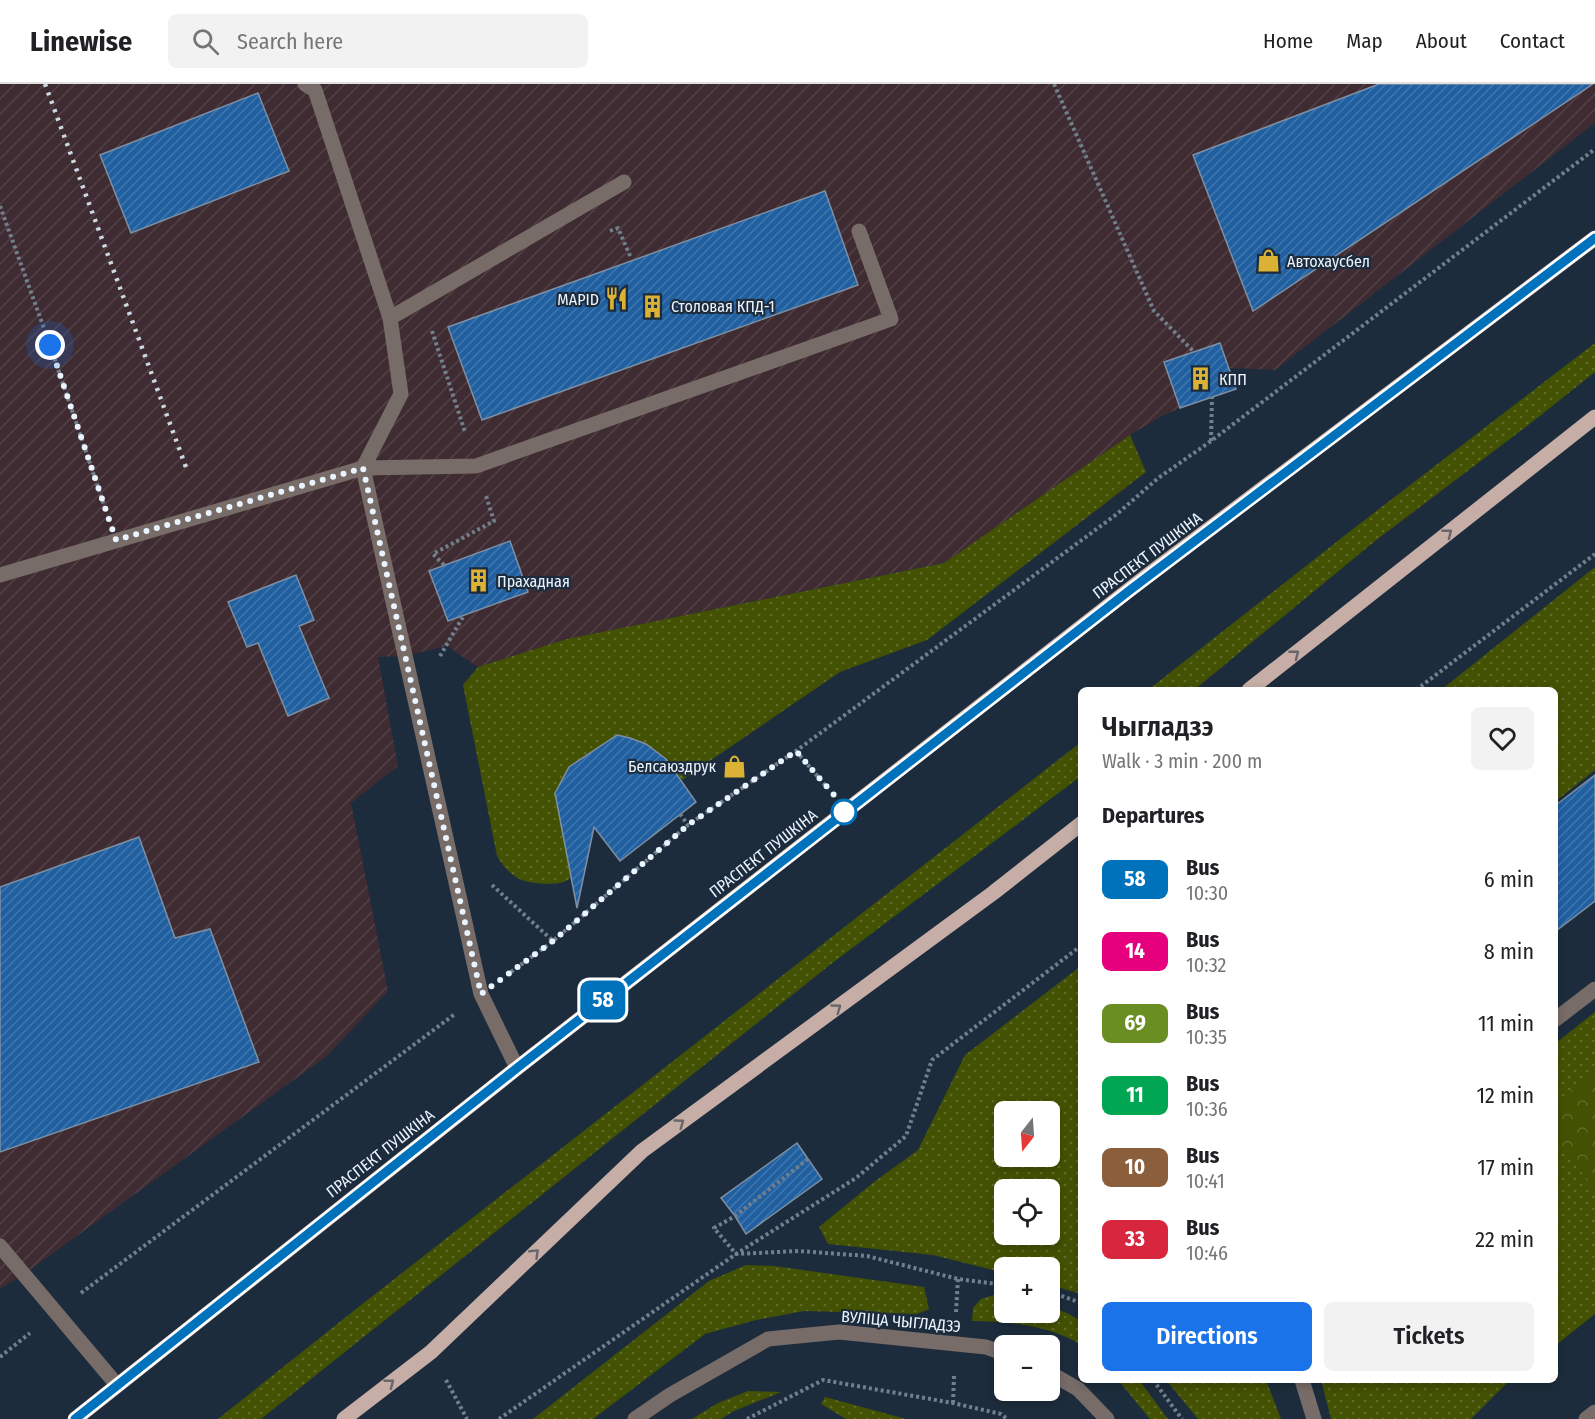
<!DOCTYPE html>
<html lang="en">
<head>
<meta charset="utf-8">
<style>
  body { margin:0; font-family:"Fira Sans Condensed",sans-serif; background:#f2f2f2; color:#202124; height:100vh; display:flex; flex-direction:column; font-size:22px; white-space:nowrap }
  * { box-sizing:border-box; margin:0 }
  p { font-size:20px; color:#757577 }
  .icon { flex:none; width:33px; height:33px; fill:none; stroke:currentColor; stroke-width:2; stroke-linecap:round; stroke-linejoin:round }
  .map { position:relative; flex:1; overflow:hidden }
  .sheet { position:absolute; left:1078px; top:603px; width:480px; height:696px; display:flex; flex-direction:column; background:#fff; border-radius:9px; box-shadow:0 3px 9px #0003 }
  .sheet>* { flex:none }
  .badge { padding:0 12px; border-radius:9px; font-size:21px; line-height:39px }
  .needle { width:39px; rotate:197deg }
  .buttons { position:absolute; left:994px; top:1017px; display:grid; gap:12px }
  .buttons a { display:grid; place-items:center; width:66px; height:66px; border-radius:9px; background:#fff; box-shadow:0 3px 9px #0003; font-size:30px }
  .you { position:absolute; width:30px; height:30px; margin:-15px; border:4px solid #fff; border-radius:50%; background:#1a73e8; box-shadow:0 0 0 9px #1a73e833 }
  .map>.badge { position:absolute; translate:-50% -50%; box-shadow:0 0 0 3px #fff }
  h2 { padding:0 24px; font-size:22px; line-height:54px }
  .round { display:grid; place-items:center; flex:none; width:63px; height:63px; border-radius:9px; background:#f2f2f2 }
  .headline { display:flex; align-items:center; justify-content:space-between; height:102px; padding:0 24px }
  h1 { font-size:28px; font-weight:600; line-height:45px }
  .primary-button { display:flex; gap:12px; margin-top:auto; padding:12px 24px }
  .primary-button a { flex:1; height:69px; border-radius:9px; background:#1a73e8; color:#fff; font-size:24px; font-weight:600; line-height:69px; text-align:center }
  .primary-button a+a { background:#f2f2f2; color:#202124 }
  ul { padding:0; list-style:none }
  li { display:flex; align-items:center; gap:18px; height:72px; padding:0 24px }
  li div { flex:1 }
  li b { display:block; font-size:22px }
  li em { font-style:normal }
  li .badge { min-width:66px; font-weight:700; text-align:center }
  header { display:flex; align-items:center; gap:36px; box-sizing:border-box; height:84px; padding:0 30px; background:#fff; border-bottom:2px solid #e0e0e0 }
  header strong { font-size:28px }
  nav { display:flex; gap:33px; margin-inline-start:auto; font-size:21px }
  .search { width:420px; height:54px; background:#f2f2f2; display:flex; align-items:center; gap:15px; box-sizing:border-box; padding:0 21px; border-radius:9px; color:#757577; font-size:22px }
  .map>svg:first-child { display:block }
</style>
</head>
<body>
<header>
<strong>Linewise</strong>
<div class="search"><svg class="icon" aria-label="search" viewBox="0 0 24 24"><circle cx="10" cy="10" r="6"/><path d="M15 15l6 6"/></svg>Search here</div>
<nav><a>Home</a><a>Map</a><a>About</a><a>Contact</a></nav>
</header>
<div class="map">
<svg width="1595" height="1335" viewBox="0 0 1595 1335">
  <defs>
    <pattern id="industrial-furrows" width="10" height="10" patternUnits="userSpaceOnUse" patternTransform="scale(1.5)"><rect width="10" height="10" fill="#3f2c32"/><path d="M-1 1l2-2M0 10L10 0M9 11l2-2" fill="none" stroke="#524146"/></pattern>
    <pattern id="grass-dots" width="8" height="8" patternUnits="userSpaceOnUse" patternTransform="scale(1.5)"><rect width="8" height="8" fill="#435103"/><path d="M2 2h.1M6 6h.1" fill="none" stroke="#5e6b29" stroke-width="1.8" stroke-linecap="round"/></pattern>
    <pattern id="park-crowns" width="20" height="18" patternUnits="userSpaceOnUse" patternTransform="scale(1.5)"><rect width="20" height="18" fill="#435103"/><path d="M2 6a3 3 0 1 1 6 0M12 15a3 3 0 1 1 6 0" fill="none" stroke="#5e6b29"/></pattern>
    <pattern id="building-hatch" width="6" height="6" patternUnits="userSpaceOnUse" patternTransform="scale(1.5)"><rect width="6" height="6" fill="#2060a0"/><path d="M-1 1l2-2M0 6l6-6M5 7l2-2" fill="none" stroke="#4177ae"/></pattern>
  </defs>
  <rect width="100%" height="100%" fill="#1d2c3c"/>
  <path fill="url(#industrial-furrows)" d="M 0,0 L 1595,0 L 1595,39 L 1275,286 L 1230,284 L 1236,305 L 1180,324 L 1160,333 L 1130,351 L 944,479 L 567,555 L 478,583 L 447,562 L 405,572 L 378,573 L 398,682 L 351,719 L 388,907 L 327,972 L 24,1190 L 0,1205 Z"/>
  <g fill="url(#grass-dots)" fill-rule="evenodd">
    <path d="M 1595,259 L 1595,288 L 1531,339 L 1375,457 L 1194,606 L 1148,606 L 1353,445 Z"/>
    <path d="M 1130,351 L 1146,388 L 927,556 L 840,588 L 682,696 C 663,670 650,657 617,651 L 569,683 L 555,709 L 563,750 L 587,777 C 581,783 574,793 566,797 C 556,802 525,800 516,793 C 508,788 502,780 497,772 L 463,601 L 478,583 L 567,555 L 944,479 Z"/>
    <path d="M 1595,483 L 1595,686 L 1556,717 L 1556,606 L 1441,606 Z"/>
    <path d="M 1081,658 L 1081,692 L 831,880 L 261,1335 L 218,1335 L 356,1225 Z"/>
    <path d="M 1081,882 L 1081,1210 L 1050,1201 L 1050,1184 L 1005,1184 L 1005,1189 L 933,1171 L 828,1160 L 819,1143 L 874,1098 L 918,1066 L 965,971 ZM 1005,1028 L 1050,1028 L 1050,1072 L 1005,1072 ZM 1005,1106 L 1050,1106 L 1050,1150 L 1005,1150 Z"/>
    <path d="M 1595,928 L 1595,1230 L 1556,1261 L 1556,959 Z"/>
    <path d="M 746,1181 L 774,1182 L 924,1203 L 929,1225 L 917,1230 L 804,1227 L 756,1236 L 705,1250 L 593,1335 L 533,1335 L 709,1197 Z"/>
    <path d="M 994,1211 L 1005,1214 L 1005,1228 L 1050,1228 L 1050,1224 L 1065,1228 L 1081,1237 L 1081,1261 C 1052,1242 1007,1237 972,1237 L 973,1224 L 981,1215 Z"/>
    <path d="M 1118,1296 L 1139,1296 L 1168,1335 L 1150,1335 Z"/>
    <path d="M 1166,1296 L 1266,1296 L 1281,1335 L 1198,1335 Z"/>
    <path d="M 1321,1296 L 1510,1296 L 1471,1335 L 1331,1335 Z"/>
    <path d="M 748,1307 L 781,1308 L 734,1327 L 721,1335 L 692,1335 L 718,1319 Z"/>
    <path d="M 825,1313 L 906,1335 L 846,1335 L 821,1320 Z"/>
  </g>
  <path fill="url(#park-crowns)" d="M 1595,988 L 1595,1105 L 1556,1056 L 1556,1019 Z"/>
  <g fill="url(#building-hatch)" stroke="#7e8fa4" stroke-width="1.5">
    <path d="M 1379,0 L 1593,0 L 1253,227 L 1193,71 Z"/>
    <path d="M 258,9 L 289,87 L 131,149 L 100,71 Z"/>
    <path d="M 825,107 L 858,201 L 482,336 L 448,243 Z"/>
    <path d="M 1220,259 L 1236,305 L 1180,324 L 1164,278 Z"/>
    <path d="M 510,457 L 528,508 L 448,537 L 429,487 Z"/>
    <path d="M 296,491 L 314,536 L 299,542 L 329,614 L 288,632 L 258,559 L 247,563 L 228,518 Z"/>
    <path d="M 617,651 L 630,654 L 646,660 L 666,675 L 696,718 L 620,777 L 594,743 L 577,824 L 555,709 L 569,683 Z"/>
    <path d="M 1595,691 L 1595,817 L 1556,847 L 1556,721 Z"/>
    <path d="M 139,753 L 175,854 L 210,845 L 259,978 L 0,1068 L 0,803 Z"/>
    <path d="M 797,1059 L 822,1095 L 746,1150 L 735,1132 L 721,1114 Z"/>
  </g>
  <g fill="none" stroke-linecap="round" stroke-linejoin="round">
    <g stroke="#727f8d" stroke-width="4" stroke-dasharray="3 3" stroke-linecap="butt">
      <path d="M 1054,0 L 1154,227 L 1194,268"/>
      <path d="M 0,122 L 50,261 L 106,427"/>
      <path d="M 610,147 L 618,144 L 631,174"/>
      <path d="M 432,247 L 465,348"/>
      <path d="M 1211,357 L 1212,313"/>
      <path d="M 444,481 L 433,470 L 494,437 L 486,412"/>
      <path d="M 440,572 L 464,531"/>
      <path d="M 1416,606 L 1595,470"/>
      <path d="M 796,667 L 825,701"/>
      <path d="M 680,730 L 688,741"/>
      <path d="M 492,801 L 553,857"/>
      <path d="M 511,888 L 553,857 L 688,741 L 796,667 L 1117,430 L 1157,395 L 1211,357 L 1595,65"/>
      <path d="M 808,1075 L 735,1132 L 714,1144 L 736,1170 L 799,1167 L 867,1172 L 958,1195 L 1005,1201"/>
      <path d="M 1050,1208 L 1082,1219"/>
      <path d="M 81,1209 L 455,930"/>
      <path d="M 956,1228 L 958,1195"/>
      <path d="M 0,1273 L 30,1249"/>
      <path d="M 446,1296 L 467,1335"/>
      <path d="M 1153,1296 L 1182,1335"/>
      <path d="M 953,1319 L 954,1292"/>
      <path d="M 499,1335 L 736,1170 L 856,1094 L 906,1052 L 932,976 L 1082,861"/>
      <path d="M 747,1335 L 823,1296 L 953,1319 L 1001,1330 L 1007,1335"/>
    </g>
    <g stroke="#786c68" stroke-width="15">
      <path d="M 305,0 L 315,6 L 390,234 L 401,310 L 363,384 L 476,382 L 891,235 L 859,147"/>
      <path d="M 390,234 L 624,98"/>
      <path d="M 0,491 L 363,384 L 481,910 L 517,984"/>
      <path d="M 1556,935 L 1595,905"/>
      <path d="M 0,1162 L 117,1301"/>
      <path d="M 1302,1296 L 1314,1335"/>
    </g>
    <g stroke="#786c68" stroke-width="15">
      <path d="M 1050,1289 L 1078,1305 L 1107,1335"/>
      <path d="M 635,1335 L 670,1311 L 768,1255 L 839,1248 L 986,1263 L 1005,1270"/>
      <path d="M 1586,1335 L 1595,1328"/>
    </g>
    <g stroke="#c6ada5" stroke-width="15">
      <path d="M 1249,606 L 1595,333"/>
      <path d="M 75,1335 L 517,984 L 1148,491 L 1595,154"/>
      <path d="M 344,1335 L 431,1268 L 642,1067 L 993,809 L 1082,739"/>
    </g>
    <path stroke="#cdd8e4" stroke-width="4.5" stroke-dasharray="3 6" stroke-linecap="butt" d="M 45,0 L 187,386"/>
  </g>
  <defs><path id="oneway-chevron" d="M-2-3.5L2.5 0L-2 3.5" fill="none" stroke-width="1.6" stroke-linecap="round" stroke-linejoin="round" transform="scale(1.5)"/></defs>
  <g stroke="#69666b">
    <use href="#oneway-chevron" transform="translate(1448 449) rotate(-38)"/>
    <use href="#oneway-chevron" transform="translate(1295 570) rotate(-38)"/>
    <use href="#oneway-chevron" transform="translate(837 924) rotate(-36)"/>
    <use href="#oneway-chevron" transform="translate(680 1039) rotate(-36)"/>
    <use href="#oneway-chevron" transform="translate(535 1169) rotate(-44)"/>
    <use href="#oneway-chevron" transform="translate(390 1299) rotate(-38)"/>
  </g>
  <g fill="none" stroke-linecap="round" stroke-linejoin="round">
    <defs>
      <path id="line" d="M 75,1335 L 517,984 L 1130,506 L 1595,154"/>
    </defs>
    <use href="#line" stroke="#fff" stroke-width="14"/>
    <use href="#line" stroke="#0072bc" stroke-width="9"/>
    <path stroke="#eaf4ff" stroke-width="6" stroke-dasharray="0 10.8" d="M 50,261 L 116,456 L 363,384 L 481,910 L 553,857 L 688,741 L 796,667 L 847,726 L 844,728"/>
  </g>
  <defs>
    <symbol id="shop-bare" viewBox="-9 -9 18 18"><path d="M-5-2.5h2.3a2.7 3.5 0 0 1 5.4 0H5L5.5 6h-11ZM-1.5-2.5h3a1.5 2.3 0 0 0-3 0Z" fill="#dbb233" stroke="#1d2c3c" stroke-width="2.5" paint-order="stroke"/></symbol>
    <symbol id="restaurant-bare" viewBox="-9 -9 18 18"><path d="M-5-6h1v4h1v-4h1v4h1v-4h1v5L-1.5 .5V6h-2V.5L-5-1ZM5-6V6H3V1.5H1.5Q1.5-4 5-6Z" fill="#dbb233" stroke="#1d2c3c" stroke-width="2.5" paint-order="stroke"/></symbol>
    <symbol id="building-bare" viewBox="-9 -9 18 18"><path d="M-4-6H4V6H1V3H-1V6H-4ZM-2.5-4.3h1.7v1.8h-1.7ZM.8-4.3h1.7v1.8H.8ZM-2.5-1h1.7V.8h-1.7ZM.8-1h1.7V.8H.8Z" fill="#dbb233" stroke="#1d2c3c" stroke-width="2.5" paint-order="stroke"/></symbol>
  </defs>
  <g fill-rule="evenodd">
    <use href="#shop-bare" x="1252" y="160" width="33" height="33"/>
    <use href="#restaurant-bare" x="600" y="198" width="33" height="33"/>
    <use href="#building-bare" x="636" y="206" width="33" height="33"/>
    <use href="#building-bare" x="1184" y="278" width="33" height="33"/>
    <use href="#building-bare" x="462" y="480" width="33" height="33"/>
    <use href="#shop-bare" x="718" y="666" width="33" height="33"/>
  </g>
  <circle fill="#fff" stroke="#0072bc" stroke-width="3" cx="844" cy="728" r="12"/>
  <g text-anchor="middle" stroke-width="4.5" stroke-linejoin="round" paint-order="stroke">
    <g font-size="16" fill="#eaf4ff" stroke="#1d2c3c" text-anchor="start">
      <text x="1287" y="183">Автохаусбел</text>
      <text x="599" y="221" text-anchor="end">MAPID</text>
      <text x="671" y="228">Столовая КПД-1</text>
      <text x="1219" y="301">КПП</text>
      <text x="497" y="503">Прахадная</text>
      <text x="716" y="688" text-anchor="end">Белсаюздрук</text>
    </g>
    <g font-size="16" fill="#eaf4ff" stroke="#1d2c3c">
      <text transform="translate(1147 471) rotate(-37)" y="6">ПРАСПЕКТ ПУШКІНА</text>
      <text transform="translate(763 769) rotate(-38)" y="6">ПРАСПЕКТ ПУШКІНА</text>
      <text transform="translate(380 1069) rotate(-38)" y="6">ПРАСПЕКТ ПУШКІНА</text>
      <text transform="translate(901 1237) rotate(5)" y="6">ВУЛІЦА ЧЫГЛАДЗЭ</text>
    </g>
  </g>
</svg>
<div class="buttons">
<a><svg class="needle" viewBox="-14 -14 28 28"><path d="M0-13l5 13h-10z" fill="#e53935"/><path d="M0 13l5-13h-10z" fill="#757577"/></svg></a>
<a><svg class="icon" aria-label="locate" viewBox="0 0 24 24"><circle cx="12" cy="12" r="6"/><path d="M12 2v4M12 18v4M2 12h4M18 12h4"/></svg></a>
<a>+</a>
<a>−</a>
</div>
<div class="you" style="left:50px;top:261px"></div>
<b class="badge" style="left:603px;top:916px;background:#0072bc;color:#fff">58</b>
<section class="sheet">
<div class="headline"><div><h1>Чыгладзэ</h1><p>Walk · 3 min · 200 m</p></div><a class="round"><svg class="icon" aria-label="heart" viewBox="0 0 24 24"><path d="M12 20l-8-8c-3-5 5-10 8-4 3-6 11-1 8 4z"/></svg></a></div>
<h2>Departures</h2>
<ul>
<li><span class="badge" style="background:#0072bc;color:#fff">58</span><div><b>Bus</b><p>10:30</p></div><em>6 min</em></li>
<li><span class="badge" style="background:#e6007e;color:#fff">14</span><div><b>Bus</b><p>10:32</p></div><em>8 min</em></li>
<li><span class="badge" style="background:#6b8e23;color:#fff">69</span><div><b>Bus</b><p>10:35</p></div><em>11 min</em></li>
<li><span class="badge" style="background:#00a651;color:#fff">11</span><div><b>Bus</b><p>10:36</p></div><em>12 min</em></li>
<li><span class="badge" style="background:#8b5e3c;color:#fff">10</span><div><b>Bus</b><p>10:41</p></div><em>17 min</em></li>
<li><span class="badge" style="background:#d7263d;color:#fff">33</span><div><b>Bus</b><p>10:46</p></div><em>22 min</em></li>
</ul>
<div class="primary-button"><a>Directions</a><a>Tickets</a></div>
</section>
</div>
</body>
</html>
